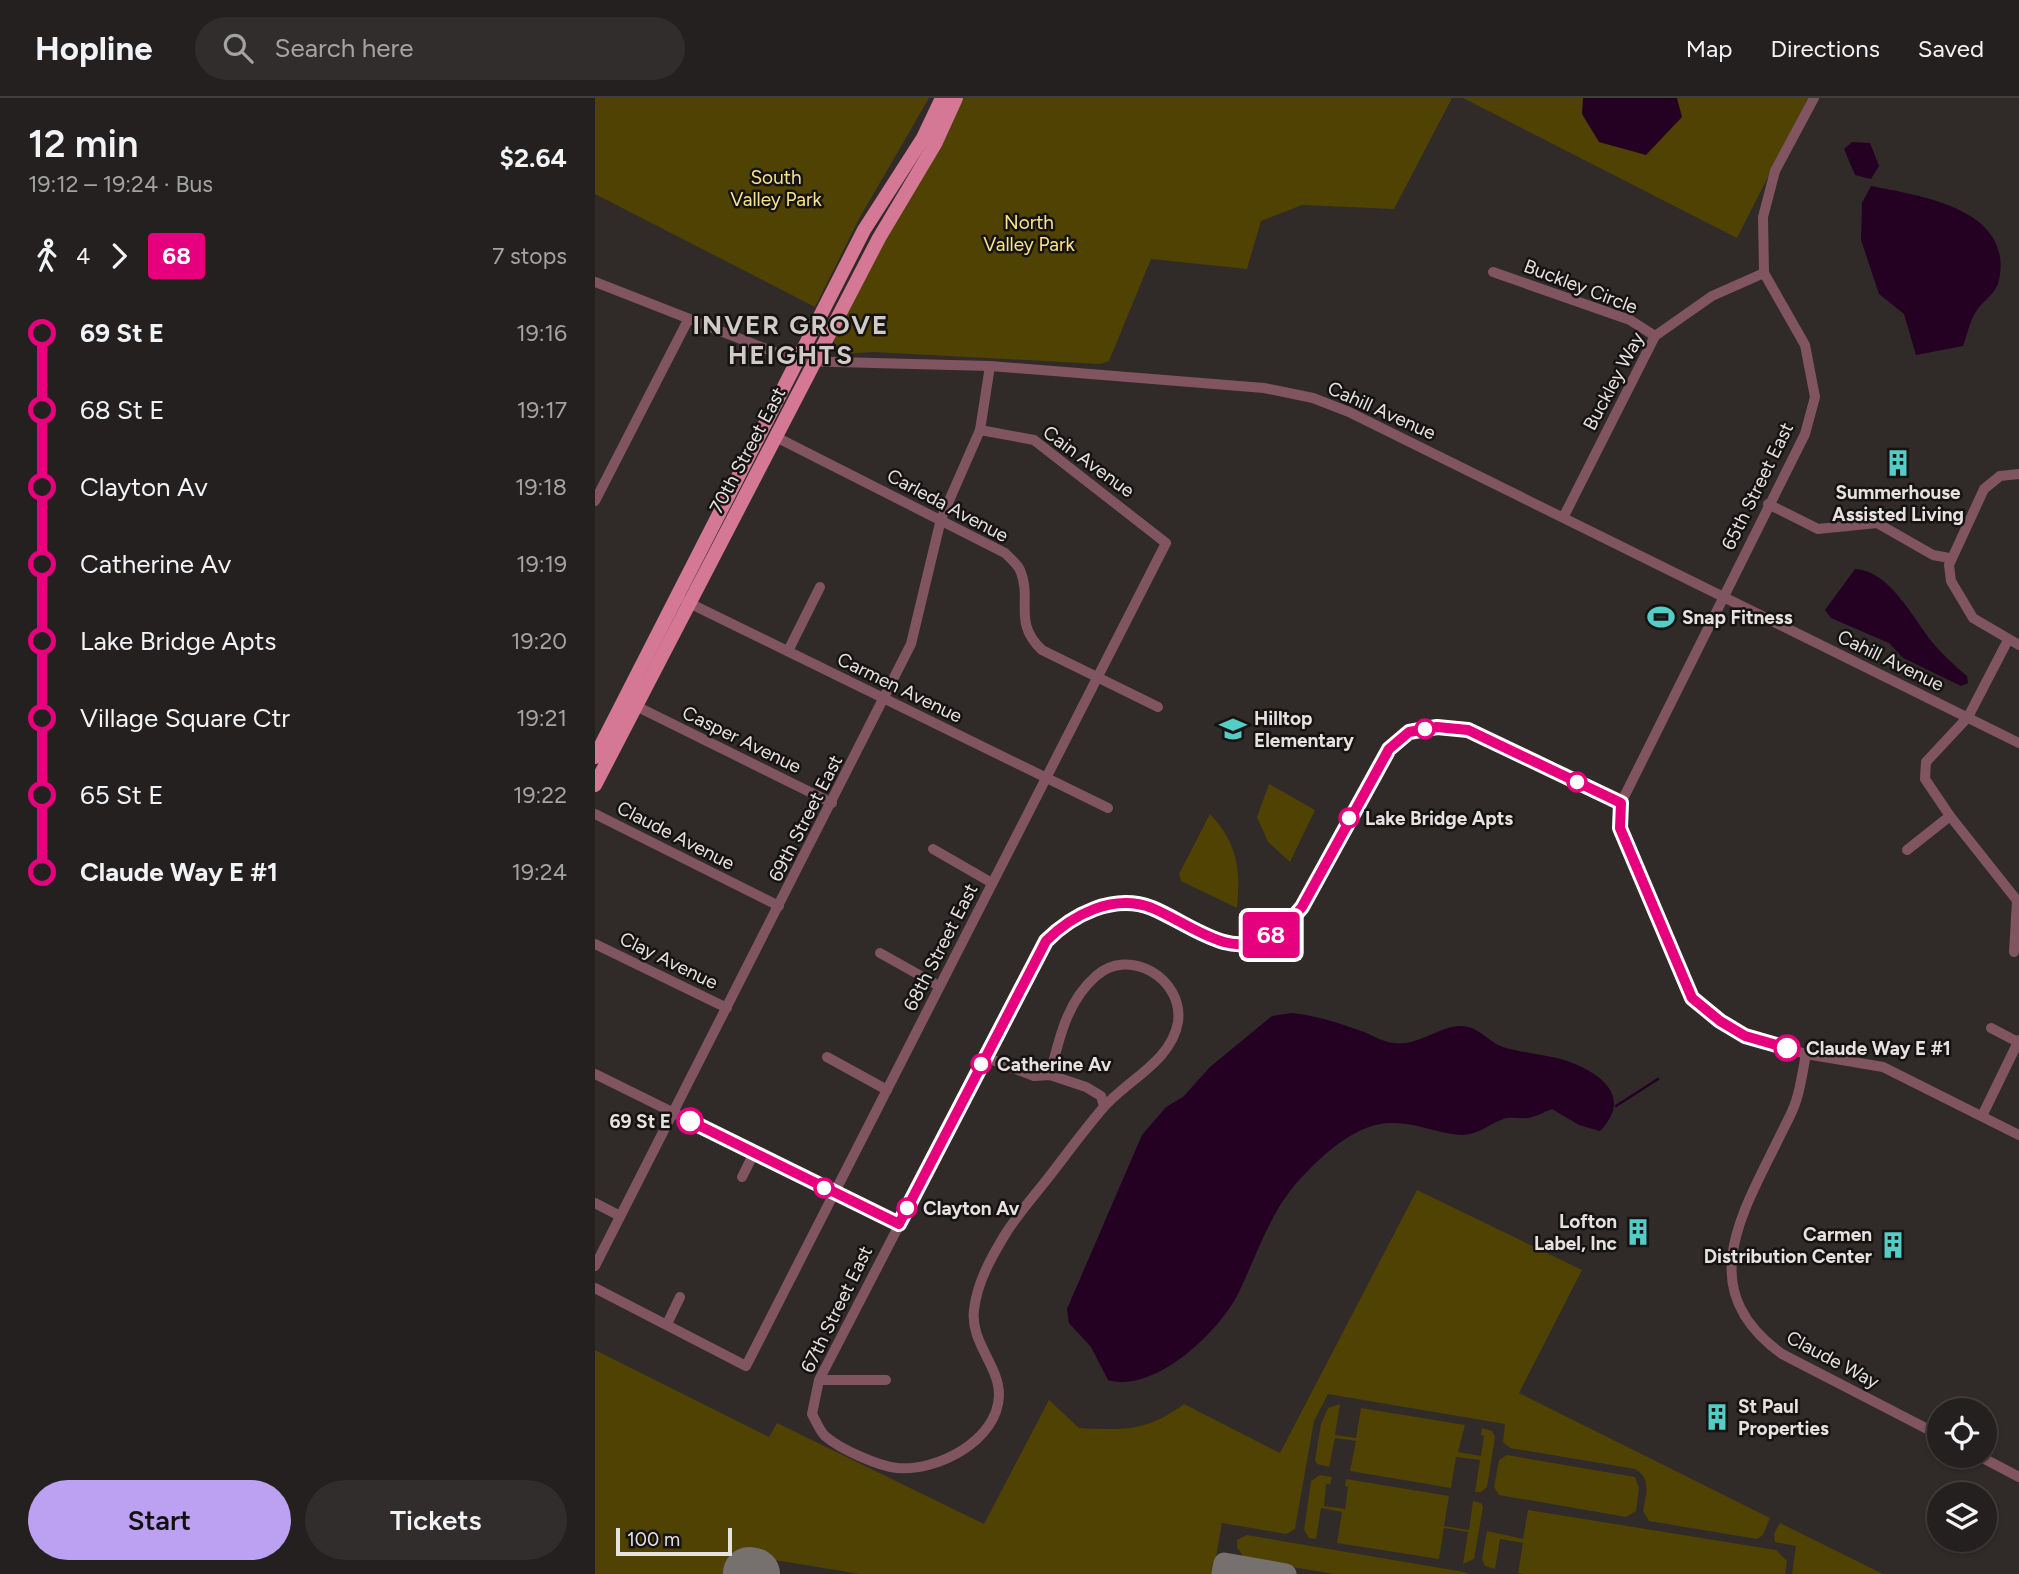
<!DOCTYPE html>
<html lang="en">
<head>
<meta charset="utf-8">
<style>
  body { margin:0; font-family:Figtree,sans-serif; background:#302d2c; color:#f1f3f6; height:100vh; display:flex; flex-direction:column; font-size:26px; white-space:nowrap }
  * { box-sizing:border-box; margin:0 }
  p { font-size:23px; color:#a3a3a4 }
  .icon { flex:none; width:38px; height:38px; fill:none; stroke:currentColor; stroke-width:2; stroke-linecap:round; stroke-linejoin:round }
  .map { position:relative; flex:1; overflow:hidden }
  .details { display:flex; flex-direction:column; background:#24201f; width:595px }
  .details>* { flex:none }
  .badge { padding:0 14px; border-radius:5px; font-size:24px; line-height:46px }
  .controls { position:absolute; left:1332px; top:1300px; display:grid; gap:14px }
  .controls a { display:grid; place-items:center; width:70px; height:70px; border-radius:50%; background:#24201f; box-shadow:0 2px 5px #0004,0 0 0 2px #413e3d; font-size:35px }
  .scale { position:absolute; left:21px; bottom:18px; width:116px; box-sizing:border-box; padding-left:7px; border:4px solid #e6e2e1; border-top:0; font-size:19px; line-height:24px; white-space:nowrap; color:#e6e2e1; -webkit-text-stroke:5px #161413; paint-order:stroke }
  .map>.badge { position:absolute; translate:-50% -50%; box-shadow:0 0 0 4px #fff }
  .legs { display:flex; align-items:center; gap:10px; height:77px; padding:0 28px; font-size:23px }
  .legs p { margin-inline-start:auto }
  .headline { display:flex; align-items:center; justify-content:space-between; height:119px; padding:0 28px }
  h1 { font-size:38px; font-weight:600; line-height:52px }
  .cta { display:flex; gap:14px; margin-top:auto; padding:14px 28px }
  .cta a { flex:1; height:80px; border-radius:42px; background:#bca0f2; color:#111; font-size:28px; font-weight:600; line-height:80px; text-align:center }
  .cta a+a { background:#302d2c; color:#f1f3f6 }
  ul { padding:0 28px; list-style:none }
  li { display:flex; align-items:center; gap:24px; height:77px; font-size:26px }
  li i { display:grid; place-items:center; width:10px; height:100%; margin:0 9px; background:currentColor }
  li i::after { content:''; width:18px; height:18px; margin:-9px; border:5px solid; border-radius:50%; background:#24201f }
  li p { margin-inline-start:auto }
  li:first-child i { background:linear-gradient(#0000 50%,currentColor 0) }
  li:last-child i { background:linear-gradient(currentColor 50%,#0000 0) }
  header { display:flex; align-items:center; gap:42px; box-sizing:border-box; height:98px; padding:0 35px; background:#24201f; border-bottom:2px solid #413e3d }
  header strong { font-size:33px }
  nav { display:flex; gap:38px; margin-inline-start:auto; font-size:24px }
  .search { width:490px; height:63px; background:#302d2c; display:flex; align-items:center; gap:18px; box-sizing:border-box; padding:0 24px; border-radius:38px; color:#a3a3a4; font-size:26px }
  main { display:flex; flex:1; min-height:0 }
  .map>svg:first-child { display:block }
</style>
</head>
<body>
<header>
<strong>Hopline</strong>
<div class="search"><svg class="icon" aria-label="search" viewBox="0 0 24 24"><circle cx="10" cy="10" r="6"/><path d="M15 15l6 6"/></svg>Search here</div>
<nav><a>Map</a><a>Directions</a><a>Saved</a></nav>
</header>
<main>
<section class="details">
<div class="headline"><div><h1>12 min</h1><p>19:12 – 19:24 · Bus</p></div><b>$2.64</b></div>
<div class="legs"><svg class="icon" aria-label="walk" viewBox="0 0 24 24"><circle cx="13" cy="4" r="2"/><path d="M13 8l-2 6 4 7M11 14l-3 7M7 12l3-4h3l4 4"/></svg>4<svg class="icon" aria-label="forward" viewBox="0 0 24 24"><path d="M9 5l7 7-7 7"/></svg><b class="badge" style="background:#e6007e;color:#fff">68</b><p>7 stops</p></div>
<ul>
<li><i style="color:#e6007e"></i><b>69 St E</b><p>19:16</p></li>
<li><i style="color:#e6007e"></i><span>68 St E</span><p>19:17</p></li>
<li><i style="color:#e6007e"></i><span>Clayton Av</span><p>19:18</p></li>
<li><i style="color:#e6007e"></i><span>Catherine Av</span><p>19:19</p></li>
<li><i style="color:#e6007e"></i><span>Lake Bridge Apts</span><p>19:20</p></li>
<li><i style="color:#e6007e"></i><span>Village Square Ctr</span><p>19:21</p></li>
<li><i style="color:#e6007e"></i><span>65 St E</span><p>19:22</p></li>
<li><i style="color:#e6007e"></i><b>Claude Way E #1</b><p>19:24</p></li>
</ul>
<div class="cta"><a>Start</a><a>Tickets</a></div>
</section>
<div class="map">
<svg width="1424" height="1476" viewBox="0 0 1424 1476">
  <rect width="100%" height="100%" fill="#302a29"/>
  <g fill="#4f4202">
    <path d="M 0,0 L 334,0 L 264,121 L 220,209 L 0,96 Z"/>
    <path d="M 369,0 L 857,0 L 799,111 L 707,107 L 666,123 L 652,171 L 556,161 L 514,263 L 505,266 L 278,254 L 248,256 L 241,250 L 238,241 L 297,126 Z"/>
    <path d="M 868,0 L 1213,0 L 1142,140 Z"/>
    <path d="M 674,686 L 720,712 L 695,764 L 673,744 L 662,719 Z"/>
    <path d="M 615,716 C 642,745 646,770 642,810 L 586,783 L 584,776 Z"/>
    <path d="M 822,1092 L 987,1172 L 924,1295 L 1175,1420 L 1168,1437 L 1162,1441 L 1054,1423 L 1048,1413 C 1051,1397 1057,1380 1040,1371 L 915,1350 L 908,1344 L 910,1326 L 733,1296 L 719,1323 L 700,1431 L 691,1436 L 627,1425 L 618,1476 L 265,1476 L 149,1457 L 145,1476 L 0,1476 L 0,1252 L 174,1339 L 182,1325 L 389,1426 L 454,1302 L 484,1330 C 530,1332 551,1334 589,1306 L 685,1355 Z"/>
    <path d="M 745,1306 L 740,1337 L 761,1340 L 766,1310 L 870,1327 L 863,1354 L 886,1358 L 889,1338 L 886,1337 L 887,1330 L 897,1333 L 900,1339 L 892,1389 L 886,1394 L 880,1394 L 885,1362 L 861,1359 L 856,1390 L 755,1373 L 761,1343 L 740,1340 L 734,1369 L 722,1366 L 720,1362 L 726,1326 L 733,1310 Z"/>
    <path d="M 912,1357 L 1040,1379 L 1044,1390 L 1041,1413 L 1031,1419 L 904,1397 L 899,1389 L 904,1362 Z"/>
    <path d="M 725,1377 L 737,1379 L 735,1386 L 731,1386 L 729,1408 L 750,1411 L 753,1389 L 750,1388 L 751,1381 L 854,1398 L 849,1428 L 874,1432 L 878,1403 L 886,1405 L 888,1409 L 879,1461 L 868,1466 L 873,1434 L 849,1430 L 844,1461 L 742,1445 L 747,1414 L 726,1410 L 721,1441 L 714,1440 L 709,1432 L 716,1383 Z"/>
    <path d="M 933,1412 L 1181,1452 L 1192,1463 L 1190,1476 L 930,1476 L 923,1475 L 928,1445 L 905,1441 L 900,1471 L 890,1468 L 887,1461 L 892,1433 L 928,1441 Z"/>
    <path d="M 1185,1425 L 1288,1476 L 1197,1476 L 1201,1448 L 1180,1444 L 1179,1436 Z"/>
    <path d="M 652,1437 L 869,1474 L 874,1476 L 739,1476 L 656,1462 L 649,1460 L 642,1449 L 642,1442 Z"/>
  </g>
  <g fill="#240123">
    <path d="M 988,0 L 1082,0 L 1087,19 L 1051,57 L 1004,44 L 987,16 Z"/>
    <path d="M 1257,44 L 1275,45 L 1284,68 L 1276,81 L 1260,77 L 1249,51 Z"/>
    <path d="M 1276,88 C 1325,98 1419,110 1404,182 C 1401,196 1389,202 1382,212 C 1375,222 1372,237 1368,248 L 1321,257 L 1309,216 L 1284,196 L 1266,142 L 1267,105 Z"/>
    <path d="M 1260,471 C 1294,472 1318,520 1337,544 C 1348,557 1359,567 1372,578 L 1373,585 L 1366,588 L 1308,560 L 1294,545 L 1236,520 L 1230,512 Z"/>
    <path d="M 697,915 C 723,918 744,925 769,934 C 778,938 789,944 799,945 C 821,949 847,927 866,928 C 885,929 892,943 908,949 C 927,955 947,956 966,961 C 1002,972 1040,997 1005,1033 L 984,1027 L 957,1011 C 949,1014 941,1019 932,1020 C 924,1021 914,1018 906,1022 C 892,1027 883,1037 867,1037 C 844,1036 822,1025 799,1025 C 764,1023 728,1056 706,1080 C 675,1113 662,1157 643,1196 C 624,1234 559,1296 513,1282 L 496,1249 L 474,1225 L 472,1211 L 547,1037 L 571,1009 L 588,999 L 615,969 L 677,918 Z"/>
  </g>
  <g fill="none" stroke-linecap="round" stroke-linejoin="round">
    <path stroke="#240123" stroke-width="2.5" d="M 1021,1008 L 1063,981"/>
    <g stroke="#76706f" stroke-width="21">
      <path d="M 154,1476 L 154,1475"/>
      <path d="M 627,1476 L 629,1465 L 691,1476"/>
    </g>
    <path stroke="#76706f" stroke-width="52" d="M 154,1475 L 159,1476"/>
    <g stroke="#815461" stroke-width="10">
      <path d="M 1219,0 L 1180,73 L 1168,119 L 1169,175 L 1210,247 L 1220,299 L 1210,336 L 1026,705 L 1025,730 L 1096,900 L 1125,923 L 1150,938 L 1211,956 L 1288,969 L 1424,1037"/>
      <path d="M 898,174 L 1035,222 L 1060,238"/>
      <path d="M 0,184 L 202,263 L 395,268 L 669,290 L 718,300 L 754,314 L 1424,645"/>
      <path d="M 181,339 L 410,455 C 415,460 422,466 425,472 C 438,502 417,524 447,552 L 563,609"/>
      <path d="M 1424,376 L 1405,378 L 1389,391 L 1354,467 L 1356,483 L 1378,520 L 1424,547"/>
      <path d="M 0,403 L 93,222"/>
      <path d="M 1173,406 L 1223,431 L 1282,425 L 1338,457 L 1354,460"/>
      <path d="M 969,418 L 1060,238 L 1117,198 L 1169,175"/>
      <path d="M 90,503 L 513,710"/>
      <path d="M 1413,542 L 1373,619 L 1331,664 L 1330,681 L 1355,718 L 1424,805"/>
      <path d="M 193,553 L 225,489"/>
      <path d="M 41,608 L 237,705"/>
      <path d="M 0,716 L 184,808"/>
      <path d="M 338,751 L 397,785"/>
      <path d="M 1312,752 L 1355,718"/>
      <path d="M 0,846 L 132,910"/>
      <path d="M 1419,854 L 1422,803"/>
      <path d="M 285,855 L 344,888"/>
      <path d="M 1396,930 L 1423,944"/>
      <path d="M 1211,956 C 1208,971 1206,988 1201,1003 C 1197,1016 1189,1029 1183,1042 C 1145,1119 1099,1193 1187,1256 L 1344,1337"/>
      <path d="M 232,959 L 292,992"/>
      <path d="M 390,959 L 439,978 L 455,977 L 491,989 L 506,998 L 509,1008"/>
      <path d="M 0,976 L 304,1126"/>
      <path d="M 455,977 C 464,941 472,903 501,878 C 534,848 589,881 583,924 C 576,964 533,981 508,1010 C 489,1032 471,1057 453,1080 C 439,1098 423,1116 411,1135 C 397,1158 382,1184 379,1212 C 375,1244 404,1267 404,1297 C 403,1343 341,1374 302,1370 C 283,1368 245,1351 230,1338 C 225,1333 221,1323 217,1316 L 224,1282 L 451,843 C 552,742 609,888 689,830 C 714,813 764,702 781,669 L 794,651 L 814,634 L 842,629 L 873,632 L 1026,705"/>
      <path d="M 1387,1018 L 1424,942"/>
      <path d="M 147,1079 L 159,1055"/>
      <path d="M 0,1105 L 25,1118"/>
      <path d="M 0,1168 L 316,546 L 346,421 L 385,332 L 395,268"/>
      <path d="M 0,1190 L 151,1268 L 571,445 L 439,342 L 385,332"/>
      <path d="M 72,1226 L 85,1199"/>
      <path d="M 224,1282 L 291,1282"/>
      <path d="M 1384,1358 L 1424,1379"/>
    </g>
    <g stroke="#d47895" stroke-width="14">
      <path d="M 0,659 L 269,132 L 328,40 L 347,0"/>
      <path d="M 0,687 L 284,140 L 340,46 L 361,0"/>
    </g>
  </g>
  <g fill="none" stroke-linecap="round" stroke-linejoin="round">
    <defs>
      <path id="line-1" d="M 95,1023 L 304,1126 L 451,843 C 477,817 518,795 557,810 C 581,820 604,837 629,844 C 661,853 689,832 707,809 L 794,651 L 814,634 L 842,629 L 873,632 L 1026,705 L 1025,730 L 1097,900 L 1125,923 L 1150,938 L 1192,950"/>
    </defs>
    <use href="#line-1" stroke="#fff" stroke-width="16"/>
    <use href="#line-1" stroke="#e6007e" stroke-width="10"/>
  </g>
  <defs>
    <symbol id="building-bare" viewBox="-9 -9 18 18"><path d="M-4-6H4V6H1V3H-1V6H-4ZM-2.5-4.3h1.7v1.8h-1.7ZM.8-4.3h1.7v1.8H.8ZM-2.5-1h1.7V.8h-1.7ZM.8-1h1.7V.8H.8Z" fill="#54cdc7" stroke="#161413" stroke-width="2.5" paint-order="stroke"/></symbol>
    <symbol id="stadium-bare" viewBox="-9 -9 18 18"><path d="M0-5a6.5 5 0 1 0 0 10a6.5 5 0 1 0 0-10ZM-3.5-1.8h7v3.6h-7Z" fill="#54cdc7" stroke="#161413" stroke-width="2.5" paint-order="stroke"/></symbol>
    <symbol id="school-bare" viewBox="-9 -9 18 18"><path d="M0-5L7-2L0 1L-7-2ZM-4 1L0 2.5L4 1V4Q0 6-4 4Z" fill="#54cdc7" stroke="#161413" stroke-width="2.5" paint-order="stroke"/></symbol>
  </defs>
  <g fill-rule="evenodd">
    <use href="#building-bare" x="1284" y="346" width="38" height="38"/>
    <use href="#stadium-bare" x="1047" y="500" width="38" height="38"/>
    <use href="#school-bare" x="619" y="612" width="38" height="38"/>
    <use href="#building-bare" x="1024" y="1115" width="38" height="38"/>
    <use href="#building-bare" x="1279" y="1128" width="38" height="38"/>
    <use href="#building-bare" x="1103" y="1300" width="38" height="38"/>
  </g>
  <g fill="#fff" stroke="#e6007e" stroke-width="3.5">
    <circle cx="830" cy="631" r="9"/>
    <circle cx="982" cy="684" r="9"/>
    <circle cx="754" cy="720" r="9"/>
    <circle cx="1192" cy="950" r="12"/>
    <circle cx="386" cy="966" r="9"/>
    <circle cx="95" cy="1023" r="12"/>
    <circle cx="229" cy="1090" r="9"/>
    <circle cx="312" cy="1110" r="9"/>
  </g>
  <g text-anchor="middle" stroke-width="5" stroke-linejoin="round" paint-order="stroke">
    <g font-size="19" fill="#f9e38c" stroke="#161413">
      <text x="181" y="86">South<tspan x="181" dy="22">Valley Park</tspan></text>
      <text x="434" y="131">North<tspan x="434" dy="22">Valley Park</tspan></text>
    </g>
    <g font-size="19" fill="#e6e2e1" stroke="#161413">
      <text transform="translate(986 188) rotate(21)" y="7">Buckley Circle</text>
      <text transform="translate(1018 283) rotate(-62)" y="7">Buckley Way</text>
      <text transform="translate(787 312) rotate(24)" y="7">Cahill Avenue</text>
      <text transform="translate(152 352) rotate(-62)" y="7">70th Street East</text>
      <text transform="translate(494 363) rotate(36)" y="7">Cain Avenue</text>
      <text transform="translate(1162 388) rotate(-64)" y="7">65th Street East</text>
      <text transform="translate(353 407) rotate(28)" y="7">Carleda Avenue</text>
      <text transform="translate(1296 562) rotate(26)" y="7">Cahill Avenue</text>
      <text transform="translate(305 589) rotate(26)" y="7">Carmen Avenue</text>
      <text transform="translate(147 641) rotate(26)" y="7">Casper Avenue</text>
      <text transform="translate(210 720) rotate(-63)" y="7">69th Street East</text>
      <text transform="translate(81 737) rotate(27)" y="7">Claude Avenue</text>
      <text transform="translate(345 849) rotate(-63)" y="7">68th Street East</text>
      <text transform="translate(74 862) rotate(26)" y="7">Clay Avenue</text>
      <text transform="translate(241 1211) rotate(-64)" y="7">67th Street East</text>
      <text transform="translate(1238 1261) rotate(28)" y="7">Claude Way</text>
    </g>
    <g font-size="19" font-weight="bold" fill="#e6e2e1" stroke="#161413" text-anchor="start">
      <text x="1303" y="401" text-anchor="middle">Summerhouse<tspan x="1303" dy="22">Assisted Living</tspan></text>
      <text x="1087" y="526">Snap Fitness</text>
      <text x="659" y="627">Hilltop<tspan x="659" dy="22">Elementary</tspan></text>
      <text x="1022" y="1130" text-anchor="end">Lofton<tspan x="1022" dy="22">Label, Inc</tspan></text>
      <text x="1277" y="1143" text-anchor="end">Carmen<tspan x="1277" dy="22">Distribution Center</tspan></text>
      <text x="1143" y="1315">St Paul<tspan x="1143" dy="22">Properties</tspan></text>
    </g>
    <g font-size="19" font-weight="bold" fill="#e6e2e1" stroke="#161413" text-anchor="start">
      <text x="770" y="727">Lake Bridge Apts</text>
      <text x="1211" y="957">Claude Way E #1</text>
      <text x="402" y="973">Catherine Av</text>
      <text x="76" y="1030" text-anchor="end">69 St E</text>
      <text x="328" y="1117">Clayton Av</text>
    </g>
    <g font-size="26" font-weight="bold" letter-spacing="2" fill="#d1cac9" stroke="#161413">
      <text x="196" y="236">INVER GROVE<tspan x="196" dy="30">HEIGHTS</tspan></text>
    </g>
  </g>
</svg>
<div class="controls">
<a><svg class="icon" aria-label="locate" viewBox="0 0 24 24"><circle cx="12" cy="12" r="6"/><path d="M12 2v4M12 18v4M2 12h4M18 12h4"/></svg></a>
<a><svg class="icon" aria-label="layers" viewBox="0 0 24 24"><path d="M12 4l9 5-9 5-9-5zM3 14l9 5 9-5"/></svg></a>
</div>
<div class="scale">100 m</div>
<b class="badge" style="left:676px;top:837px;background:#e6007e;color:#fff">68</b>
</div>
</main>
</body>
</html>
